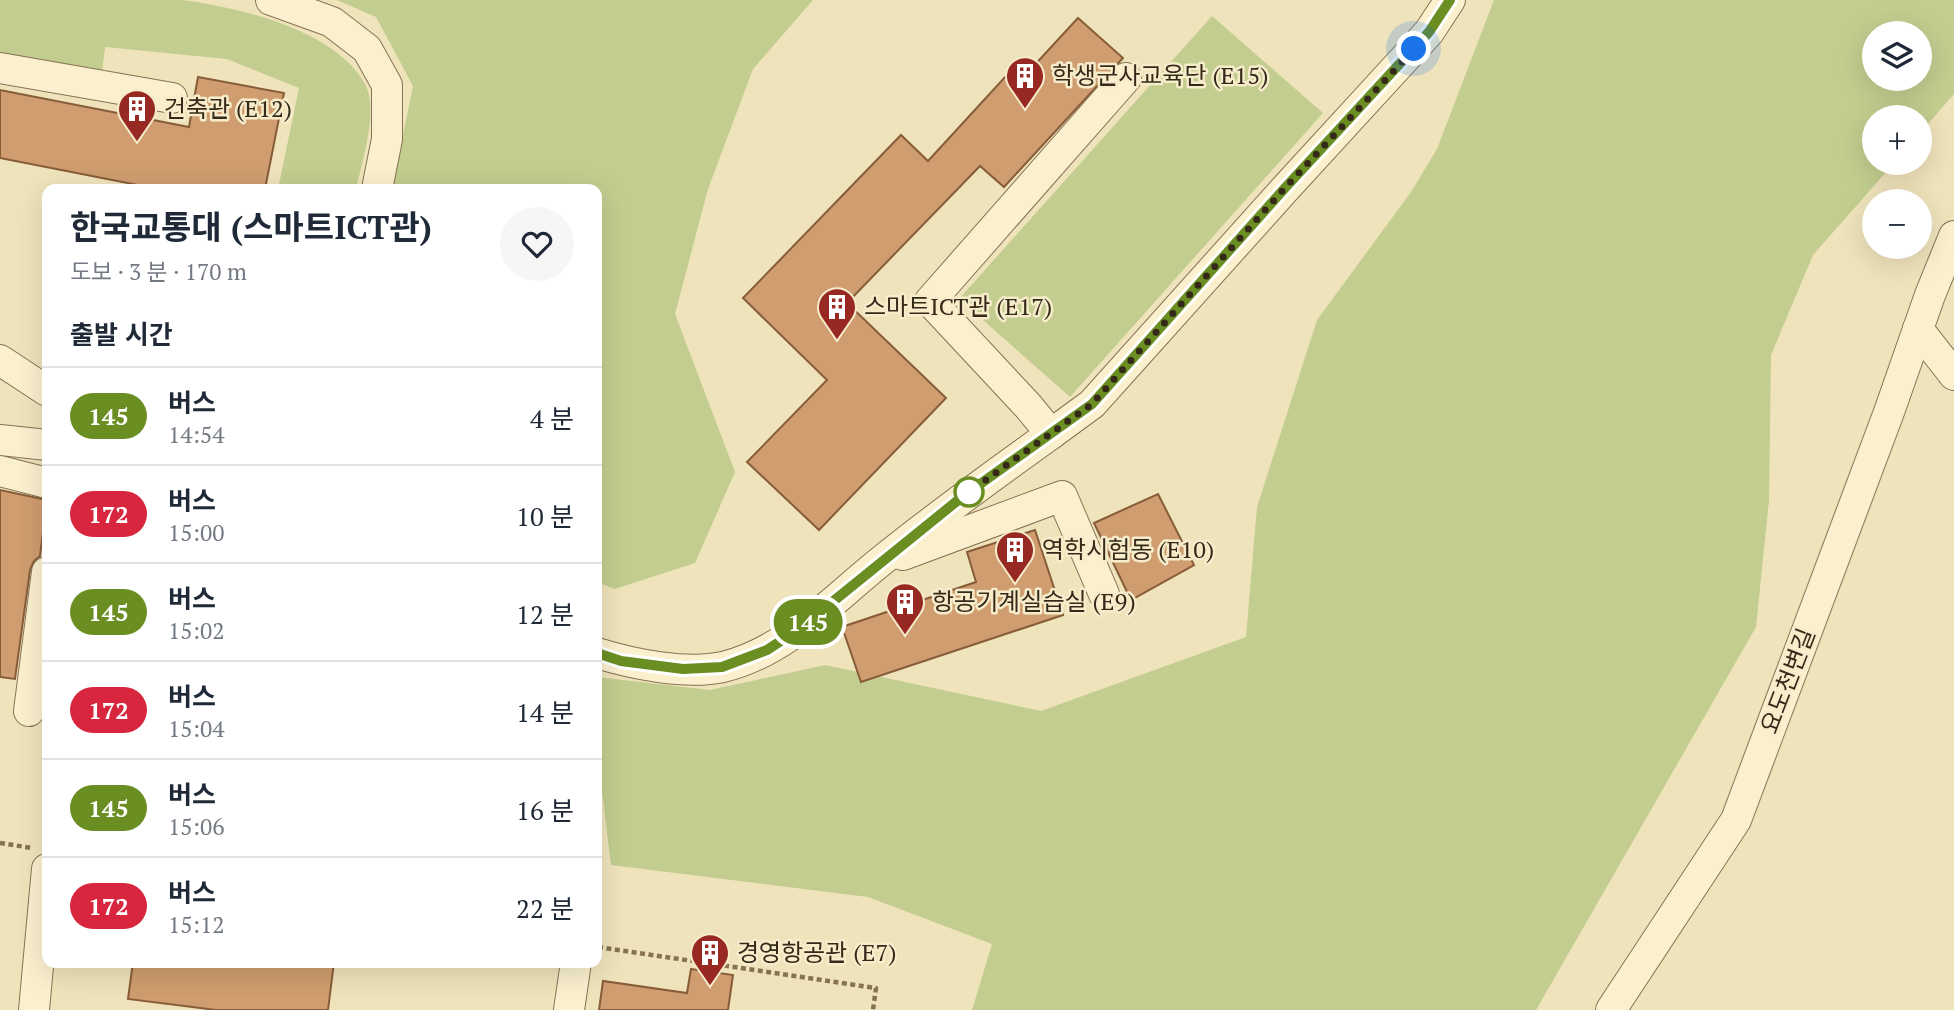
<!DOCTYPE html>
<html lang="ko">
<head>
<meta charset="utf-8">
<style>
  body { margin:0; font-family:"PT Serif","Noto Sans KR",serif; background:#f6f6f7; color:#1f2937; height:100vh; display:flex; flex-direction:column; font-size:26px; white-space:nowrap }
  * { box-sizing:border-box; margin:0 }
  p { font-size:23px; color:#747a83 }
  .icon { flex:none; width:38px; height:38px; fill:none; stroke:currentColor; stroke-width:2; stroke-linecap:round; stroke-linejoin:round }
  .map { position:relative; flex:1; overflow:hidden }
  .side { position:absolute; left:42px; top:184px; width:560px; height:784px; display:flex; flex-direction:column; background:#fff; border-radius:14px; box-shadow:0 7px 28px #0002 }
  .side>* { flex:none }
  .badge { padding:0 14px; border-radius:23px; font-size:24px; line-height:46px }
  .buttons { position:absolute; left:1862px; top:21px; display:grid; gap:14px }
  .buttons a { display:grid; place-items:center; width:70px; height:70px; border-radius:50%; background:#fff; box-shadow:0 7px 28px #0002; font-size:35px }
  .you { position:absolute; width:35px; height:35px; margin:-18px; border:5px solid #fff; border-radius:50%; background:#1a73e8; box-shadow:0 0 0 10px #1a73e833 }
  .map>.badge { position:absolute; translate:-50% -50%; box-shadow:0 0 0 4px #fff }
  h2 { padding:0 28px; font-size:26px; line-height:63px }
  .round { display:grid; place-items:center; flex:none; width:74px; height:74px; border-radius:37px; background:#f6f6f7 }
  .overview { display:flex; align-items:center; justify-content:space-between; height:119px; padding:0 28px }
  h1 { font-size:33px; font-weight:700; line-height:52px }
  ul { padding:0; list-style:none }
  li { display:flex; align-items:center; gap:21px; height:98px; padding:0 28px; border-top:2px solid #e0e1e3 }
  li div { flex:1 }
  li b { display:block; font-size:26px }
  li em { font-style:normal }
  li .badge { min-width:77px; font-weight:700; text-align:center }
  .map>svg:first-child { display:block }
</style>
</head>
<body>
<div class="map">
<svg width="1954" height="1010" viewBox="0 0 1954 1010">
  <rect width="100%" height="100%" fill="#efe3bb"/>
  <g fill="#c2cd8f" fill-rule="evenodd">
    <path d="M 0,0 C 41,0 82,0 123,0 C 142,0 162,0 181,0 C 239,7 335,30 365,84 C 379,109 362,162 356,189 L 278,189 L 299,88 L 227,59 L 105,47 L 102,72 L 0,55 Z"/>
    <path d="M 337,0 L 813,0 L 753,69 L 708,189 L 675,314 L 735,472 L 695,563 L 615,589 L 597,582 L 597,189 L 392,189 L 413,86 L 376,17 Z"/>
    <path d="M 1494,0 L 1954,0 L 1954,94 L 1920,133 L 1920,117 L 1874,117 L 1874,163 L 1894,163 L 1813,255 L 1771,355 L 1769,500 L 1756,627 L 1536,1010 L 972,1010 L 992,944 L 868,897 L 611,865 L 601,783 L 597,776 L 597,677 L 710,690 L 825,665 L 1041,711 L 1246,637 L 1257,507 L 1317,320 L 1411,192 L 1437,149 ZM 1874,33 L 1920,33 L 1920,79 L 1874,79 Z"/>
    <path d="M 1212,16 L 1323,113 L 1070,397 L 959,299 Z"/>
  </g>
  <g fill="#cf9d6f" stroke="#875d39" stroke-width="2">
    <path d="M 1078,18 L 1123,58 L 1004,187 L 980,166 L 847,303 L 946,398 L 819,530 L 747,462 L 827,380 L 743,298 L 901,135 L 928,161 L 1006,76 L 1018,83 Z"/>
    <path d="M 198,77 L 284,93 L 265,189 L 158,189 L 0,158 L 0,90 L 189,127 Z"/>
    <path d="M 0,490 L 47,500 L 40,556 L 34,561 L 30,570 L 15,679 L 0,677 Z"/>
    <path d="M 1158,494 L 1194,565 L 1131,600 L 1094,523 Z"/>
    <path d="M 1035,530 L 1063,615 L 861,682 L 842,627 L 976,582 L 967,552 Z"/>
    <path d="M 133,962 L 334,962 L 328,1010 L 216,1010 L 128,999 Z"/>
    <path d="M 691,969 L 733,975 L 728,1010 L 599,1010 L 603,981 L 687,993 Z"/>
  </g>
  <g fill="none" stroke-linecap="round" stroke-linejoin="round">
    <defs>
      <g id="minor">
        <path d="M 271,0 L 332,22 L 367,49 L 387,85 L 387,139 L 377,189"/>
        <path d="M 0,68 L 172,98"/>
        <path d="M 1918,329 L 1954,375"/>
        <path d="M 0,360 L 47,391"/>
        <path d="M 1051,434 L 1092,404 L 1285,189 L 1429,32 L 1450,0"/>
        <path d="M 0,440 L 47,445"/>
        <path d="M 0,471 L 47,483"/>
        <path d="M 903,555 L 1062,496 L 1104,594"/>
        <path d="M 597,653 C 632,664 686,675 723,667 C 788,651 834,598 885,558 C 939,515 995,474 1051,434 L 1028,406 L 930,301 L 1126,78"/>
        <path d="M 29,711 L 47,572"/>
        <path d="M 34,1010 L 47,869"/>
        <path d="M 569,1010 L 576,962"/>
        <path d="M 1611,1010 L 1736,820 L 1889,412 L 1930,295 L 1954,236"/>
      </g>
    </defs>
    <use href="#minor" stroke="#877254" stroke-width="32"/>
    <g stroke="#877254" stroke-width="4.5" stroke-dasharray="5 3.5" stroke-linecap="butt">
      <path d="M 0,843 L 32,848"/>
      <path d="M 598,947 L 876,988 L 873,1010"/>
      <path d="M 713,964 L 716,950"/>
    </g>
    <use href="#minor" stroke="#faf0ce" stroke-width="30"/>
  </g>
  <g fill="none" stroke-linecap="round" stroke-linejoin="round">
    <defs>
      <path id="line" d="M 597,653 L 621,661 L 683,669 L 722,667 L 767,650 L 799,629 L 962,497 L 1092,404 L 1284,189 L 1429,32 L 1450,0"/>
    </defs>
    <use href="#line" stroke="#fff" stroke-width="16"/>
    <use href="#line" stroke="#6b8e23" stroke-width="10"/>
    <path stroke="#35291a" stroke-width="7" stroke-dasharray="0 12.6" d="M 969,492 L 962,497 L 1092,404 L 1284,189 L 1414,49"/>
  </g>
  <defs>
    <symbol id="building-pin" viewBox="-11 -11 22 30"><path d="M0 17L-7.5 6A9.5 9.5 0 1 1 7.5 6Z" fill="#982822" stroke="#f6ecca"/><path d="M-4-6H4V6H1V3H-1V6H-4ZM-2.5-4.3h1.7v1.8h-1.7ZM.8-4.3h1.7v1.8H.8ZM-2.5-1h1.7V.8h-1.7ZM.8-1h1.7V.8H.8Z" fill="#fff"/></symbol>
  </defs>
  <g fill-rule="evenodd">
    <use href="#building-pin" x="1003" y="54" width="44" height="60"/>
    <use href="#building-pin" x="115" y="87" width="44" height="60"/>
    <use href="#building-pin" x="815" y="285" width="44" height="60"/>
    <use href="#building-pin" x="993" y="528" width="44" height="60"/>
    <use href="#building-pin" x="883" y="580" width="44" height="60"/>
    <use href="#building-pin" x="688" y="931" width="44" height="60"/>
  </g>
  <circle fill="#fff" stroke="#6b8e23" stroke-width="3.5" cx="969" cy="492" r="14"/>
  <g text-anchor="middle" stroke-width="5" stroke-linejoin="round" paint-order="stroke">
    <g font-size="24" fill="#35291a" stroke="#f6ecca" text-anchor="start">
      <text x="1052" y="84">학생군사교육단 (E15)</text>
      <text x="164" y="117">건축관 (E12)</text>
      <text x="864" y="315">스마트ICT관 (E17)</text>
      <text x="1042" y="558">역학시험동 (E10)</text>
      <text x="932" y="610">항공기계실습실 (E9)</text>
      <text x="737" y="961">경영항공관 (E7)</text>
    </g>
    <g font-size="24" fill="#35291a" stroke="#f6ecca">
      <text transform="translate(1788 681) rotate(-69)" y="8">요도천변길</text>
    </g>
  </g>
</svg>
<div class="buttons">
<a><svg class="icon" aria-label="layers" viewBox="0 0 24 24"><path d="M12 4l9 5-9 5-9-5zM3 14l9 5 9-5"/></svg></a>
<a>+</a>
<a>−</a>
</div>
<div class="you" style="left:1414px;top:49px"></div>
<b class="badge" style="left:808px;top:622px;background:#6b8e23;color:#fff">145</b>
<section class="side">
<div class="overview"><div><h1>한국교통대 (스마트ICT관)</h1><p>도보 · 3 분 · 170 m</p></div><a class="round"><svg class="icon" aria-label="heart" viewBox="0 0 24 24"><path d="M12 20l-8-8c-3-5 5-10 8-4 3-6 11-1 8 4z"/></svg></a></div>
<h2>출발 시간</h2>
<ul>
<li><span class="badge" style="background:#6b8e23;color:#fff">145</span><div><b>버스</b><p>14:54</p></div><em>4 분</em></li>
<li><span class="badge" style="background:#d7263d;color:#fff">172</span><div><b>버스</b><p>15:00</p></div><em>10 분</em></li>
<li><span class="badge" style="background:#6b8e23;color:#fff">145</span><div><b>버스</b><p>15:02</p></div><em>12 분</em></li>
<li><span class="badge" style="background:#d7263d;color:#fff">172</span><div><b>버스</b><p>15:04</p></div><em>14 분</em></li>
<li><span class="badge" style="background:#6b8e23;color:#fff">145</span><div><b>버스</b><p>15:06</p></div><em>16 분</em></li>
<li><span class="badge" style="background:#d7263d;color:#fff">172</span><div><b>버스</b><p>15:12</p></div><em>22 분</em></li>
</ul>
</section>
</div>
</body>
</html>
